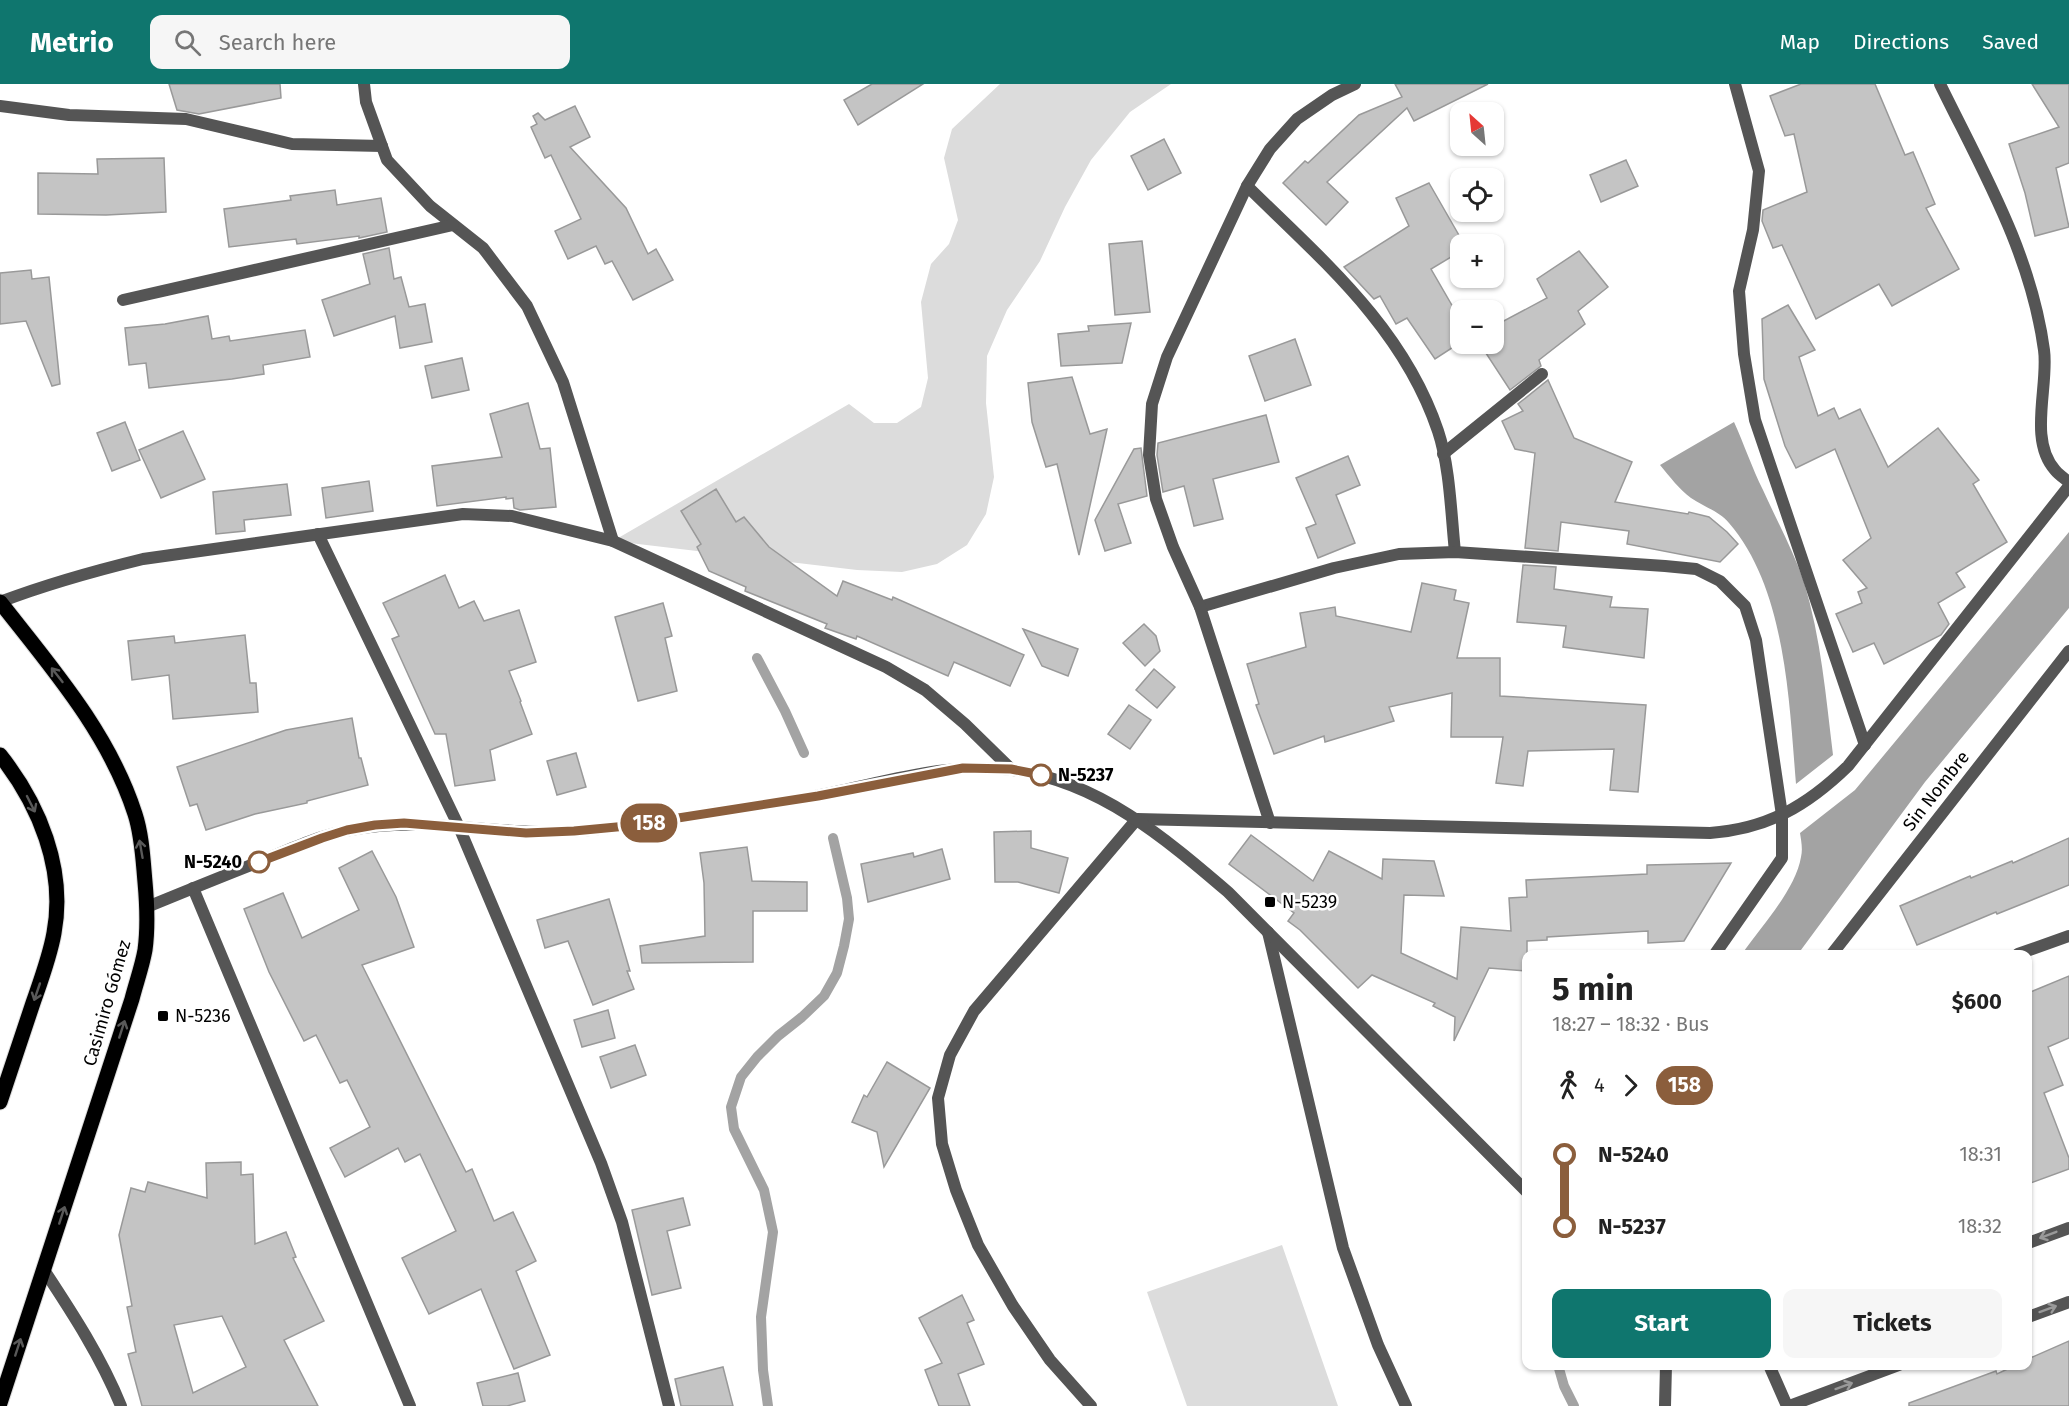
<!DOCTYPE html>
<html lang="en">
<head>
<meta charset="utf-8">
<style>
  body { margin:0; font-family:"Fira Sans",sans-serif; background:#f6f6f6; color:#222; height:100vh; display:flex; flex-direction:column; font-size:22px; white-space:nowrap }
  * { box-sizing:border-box; margin:0 }
  p { font-size:20px; color:#767676 }
  .icon { flex:none; width:33px; height:33px; fill:none; stroke:currentColor; stroke-width:2; stroke-linecap:round; stroke-linejoin:round }
  .map { position:relative; flex:1; overflow:hidden }
  .sheet { position:absolute; left:1522px; top:866px; width:510px; height:420px; display:flex; flex-direction:column; background:#fff; border-radius:12px; box-shadow:0 2px 4px #0004 }
  .sheet>* { flex:none }
  .badge { padding:0 12px; border-radius:20px; font-size:21px; line-height:39px }
  .needle { width:39px; rotate:333deg }
  .fabs { position:absolute; left:1450px; top:18px; display:grid; gap:12px }
  .fabs a { display:grid; place-items:center; width:54px; height:54px; border-radius:12px; background:#fff; box-shadow:0 2px 4px #0004; font-size:30px }
  .map>.badge { position:absolute; translate:-50% -50%; box-shadow:0 0 0 3px #fff }
  .legs { display:flex; align-items:center; gap:9px; height:66px; padding:0 30px; font-size:20px }
  .legs p { margin-inline-start:auto }
  .overview { display:flex; align-items:center; justify-content:space-between; height:102px; padding:0 30px }
  h1 { font-size:33px; font-weight:700; line-height:45px }
  .button { display:flex; gap:12px; margin-top:auto; padding:12px 30px }
  .button a { flex:1; height:69px; border-radius:12px; background:#0f766e; color:#fff; font-size:24px; font-weight:700; line-height:69px; text-align:center }
  .button a+a { background:#f6f6f6; color:#222 }
  ul { padding:0 30px; list-style:none }
  li { display:flex; align-items:center; gap:21px; height:72px; font-size:22px }
  li i { display:grid; place-items:center; width:9px; height:100%; margin:0 8px; background:currentColor }
  li i::after { content:''; width:15px; height:15px; margin:-8px; border:4px solid; border-radius:50%; background:#fff }
  li p { margin-inline-start:auto }
  li:first-child i { background:linear-gradient(#0000 50%,currentColor 0) }
  li:last-child i { background:linear-gradient(currentColor 50%,#0000 0) }
  header { display:flex; align-items:center; gap:36px; box-sizing:border-box; height:84px; padding:0 30px; background:#0f766e; color:#fff }
  header strong { font-size:28px }
  nav { display:flex; gap:33px; margin-inline-start:auto; font-size:21px }
  .search { width:420px; height:54px; background:#f6f6f6; display:flex; align-items:center; gap:15px; box-sizing:border-box; padding:0 21px; border-radius:12px; color:#767676; font-size:22px }
  .map>svg:first-child { display:block }
</style>
</head>
<body>
<header>
<strong>Metrio</strong>
<div class="search"><svg class="icon" aria-label="search" viewBox="0 0 24 24"><circle cx="10" cy="10" r="6"/><path d="M15 15l6 6"/></svg>Search here</div>
<nav><a>Map</a><a>Directions</a><a>Saved</a></nav>
</header>
<div class="map">
<svg width="2069" height="1322" viewBox="0 0 2069 1322">
  <rect width="100%" height="100%" fill="#fff"/>
  <g fill="#dcdcdc">
    <path d="M 1000,0 L 1171,0 L 1130,28 L 1091,76 L 1065,123 L 1040,177 L 1007,226 L 987,272 L 986,319 L 994,393 L 986,430 L 967,461 L 937,480 L 902,488 L 857,486 L 613,457 L 849,320 L 874,339 L 897,339 L 921,323 L 928,294 L 921,218 L 931,180 L 949,160 L 958,136 L 944,74 L 952,45 Z"/>
    <path d="M 1282,1161 L 1338,1322 L 1187,1322 L 1147,1208 Z"/>
  </g>
  <g fill="#a3a3a3">
    <path d="M 1734,338 C 1744,360 1752,384 1763,406 C 1777,437 1793,466 1804,498 C 1821,554 1826,613 1833,671 L 1796,700 C 1789,617 1786,505 1729,439 C 1719,427 1704,423 1691,414 C 1679,405 1670,393 1660,381 Z"/>
    <path d="M 2069,448 L 2069,524 L 1925,698 L 1798,870 L 1742,870 C 1761,843 1796,805 1801,773 C 1803,765 1801,756 1800,749 L 1855,706 Z"/>
  </g>
  <g fill="none" stroke-linecap="round" stroke-linejoin="round">
    <g stroke="#a3a3a3" stroke-width="10">
      <path d="M 757,574 L 785,627 L 804,669"/>
      <path d="M 1558,1281 L 1564,1302 L 1574,1322"/>
      <path d="M 768,1322 L 763,1286 L 761,1233 L 773,1148 L 764,1106 L 734,1045 L 731,1023 L 741,993 L 757,973 L 778,952 L 802,933 L 824,912 L 837,889 L 844,862 L 849,835 L 847,814 L 833,754"/>
    </g>
  </g>
  <g fill="#c4c4c4" stroke="#999" stroke-width="1.5" fill-rule="evenodd">
    <path d="M 169,0 L 280,0 L 281,14 L 199,30 L 177,26 Z"/>
    <path d="M 872,0 L 923,0 L 858,41 L 844,16 Z"/>
    <path d="M 1395,0 L 1488,0 L 1414,37 L 1407,24 L 1327,98 L 1348,118 L 1326,141 L 1283,99 L 1305,77 L 1308,79 L 1359,31 L 1402,13 Z"/>
    <path d="M 1801,0 L 1875,0 L 1905,71 L 1913,68 L 1935,120 L 1926,124 L 1959,185 L 1892,222 L 1879,200 L 1816,235 L 1782,161 L 1773,164 L 1762,137 L 1763,126 L 1807,108 L 1794,50 L 1785,52 L 1770,12 Z"/>
    <path d="M 2032,0 L 2069,0 L 2069,79 L 2056,84 L 2069,143 L 2035,152 L 2025,109 L 2009,60 L 2059,43 Z"/>
    <path d="M 575,22 L 590,53 L 570,63 L 626,124 L 648,170 L 656,165 L 673,196 L 633,216 L 612,177 L 605,180 L 596,162 L 568,175 L 555,147 L 581,135 L 551,71 L 545,74 L 531,43 L 537,40 L 533,32 L 538,29 L 545,36 Z"/>
    <path d="M 1164,55 L 1181,89 L 1148,106 L 1131,72 Z"/>
    <path d="M 164,74 L 166,128 L 106,131 L 38,130 L 38,89 L 98,90 L 97,75 Z"/>
    <path d="M 1626,76 L 1638,102 L 1601,118 L 1590,91 Z"/>
    <path d="M 1429,99 L 1464,160 L 1461,160 L 1461,167 L 1431,185 L 1461,237 L 1461,258 L 1435,275 L 1407,234 L 1396,240 L 1380,212 L 1374,215 L 1344,183 L 1409,142 L 1396,114 Z"/>
    <path d="M 335,106 L 337,121 L 381,114 L 387,148 L 359,154 L 359,152 L 297,160 L 296,155 L 229,163 L 224,125 L 291,116 L 290,112 Z"/>
    <path d="M 1142,157 L 1150,228 L 1115,231 L 1109,160 Z"/>
    <path d="M 389,164 L 394,195 L 401,193 L 409,223 L 425,220 L 432,258 L 400,264 L 395,232 L 334,252 L 322,216 L 370,200 L 363,170 Z"/>
    <path d="M 1579,167 L 1608,203 L 1578,227 L 1585,240 L 1539,276 L 1541,282 L 1510,306 L 1480,260 L 1494,260 L 1494,233 L 1495,232 L 1500,239 L 1547,214 L 1537,195 Z"/>
    <path d="M 31,186 L 32,195 L 49,193 L 60,300 L 52,302 L 26,237 L 0,240 L 0,189 Z"/>
    <path d="M 1788,221 L 1815,266 L 1799,273 L 1818,332 L 1834,324 L 1839,335 L 1860,325 L 1888,383 L 1938,344 L 1979,396 L 1973,400 L 2007,458 L 1956,489 L 1965,503 L 1938,519 L 1949,540 L 1941,551 L 1884,580 L 1874,559 L 1853,568 L 1836,530 L 1862,519 L 1858,508 L 1867,504 L 1843,476 L 1871,454 L 1835,365 L 1796,384 L 1785,362 L 1764,295 L 1762,235 Z"/>
    <path d="M 208,232 L 212,255 L 229,252 L 230,257 L 305,246 L 310,273 L 263,281 L 264,290 L 232,295 L 149,304 L 146,279 L 129,281 L 125,244 L 165,240 Z"/>
    <path d="M 1131,239 L 1122,279 L 1061,282 L 1058,250 L 1089,247 L 1088,242 Z"/>
    <path d="M 1295,255 L 1311,301 L 1265,317 L 1249,272 Z"/>
    <path d="M 462,274 L 469,306 L 432,314 L 425,282 Z"/>
    <path d="M 1072,293 L 1090,350 L 1107,345 L 1079,471 L 1057,380 L 1046,383 L 1032,338 L 1028,299 Z"/>
    <path d="M 1548,296 L 1574,354 L 1632,378 L 1615,418 L 1688,430 L 1689,428 L 1709,433 L 1727,448 L 1738,460 L 1720,478 L 1627,460 L 1629,447 L 1561,438 L 1558,467 L 1525,464 L 1535,369 L 1515,365 L 1502,337 L 1523,327 L 1518,320 Z"/>
    <path d="M 528,319 L 540,365 L 550,364 L 556,423 L 520,426 L 514,424 L 513,414 L 506,415 L 506,413 L 437,422 L 432,382 L 502,373 L 490,330 Z"/>
    <path d="M 1266,331 L 1279,378 L 1213,395 L 1223,435 L 1194,442 L 1184,402 L 1163,408 L 1157,371 L 1158,359 Z"/>
    <path d="M 125,338 L 140,376 L 112,387 L 97,349 Z"/>
    <path d="M 183,347 L 205,395 L 161,414 L 139,366 Z"/>
    <path d="M 1141,364 L 1147,412 L 1118,420 L 1131,459 L 1105,467 L 1095,436 L 1134,365 Z"/>
    <path d="M 1348,372 L 1360,401 L 1336,411 L 1355,459 L 1318,474 L 1306,444 L 1316,440 L 1296,394 Z"/>
    <path d="M 369,397 L 373,427 L 326,434 L 322,404 Z"/>
    <path d="M 287,400 L 291,431 L 244,436 L 245,447 L 216,450 L 213,408 Z"/>
    <path d="M 716,405 L 736,438 L 744,433 L 769,463 L 837,512 L 843,497 L 892,516 L 893,513 L 1024,571 L 1010,602 L 954,578 L 948,592 L 857,552 L 856,555 L 825,544 L 827,540 L 745,507 L 746,503 L 709,487 L 697,463 L 701,460 L 681,427 Z"/>
    <path d="M 1523,481 L 1556,483 L 1554,505 L 1612,513 L 1610,523 L 1648,525 L 1644,574 L 1563,563 L 1566,542 L 1517,538 Z"/>
    <path d="M 445,491 L 459,524 L 474,517 L 484,537 L 519,526 L 536,578 L 509,587 L 521,617 L 520,618 L 532,650 L 490,666 L 495,696 L 455,702 L 446,650 L 435,650 L 392,555 L 399,552 L 383,519 Z"/>
    <path d="M 1422,499 L 1456,506 L 1454,516 L 1469,519 L 1457,574 L 1500,574 L 1500,612 L 1646,621 L 1638,708 L 1610,706 L 1614,665 L 1528,667 L 1523,702 L 1496,699 L 1503,653 L 1451,653 L 1452,609 L 1389,623 L 1394,637 L 1325,658 L 1324,652 L 1274,670 L 1256,621 L 1259,620 L 1247,580 L 1306,563 L 1300,529 L 1335,523 L 1336,532 L 1411,548 Z"/>
    <path d="M 663,519 L 672,552 L 665,554 L 677,607 L 638,617 L 615,533 Z"/>
    <path d="M 1144,540 L 1156,552 L 1160,567 L 1145,582 L 1123,559 Z"/>
    <path d="M 1023,545 L 1078,565 L 1068,592 L 1042,582 Z"/>
    <path d="M 245,551 L 250,599 L 256,599 L 258,628 L 173,635 L 169,591 L 132,596 L 128,557 L 174,552 L 175,559 Z"/>
    <path d="M 1154,585 L 1175,603 L 1157,624 L 1136,606 Z"/>
    <path d="M 1129,621 L 1151,636 L 1130,665 L 1108,650 Z"/>
    <path d="M 352,634 L 359,674 L 361,674 L 368,701 L 307,717 L 307,719 L 255,730 L 206,746 L 197,720 L 190,722 L 177,683 L 286,646 Z"/>
    <path d="M 576,669 L 586,703 L 557,711 L 547,677 Z"/>
    <path d="M 1031,747 L 1031,764 L 1068,774 L 1059,809 L 1018,798 L 995,798 L 994,748 Z"/>
    <path d="M 1251,751 L 1313,797 L 1329,767 L 1382,795 L 1383,775 L 1434,777 L 1444,812 L 1404,811 L 1401,869 L 1457,895 L 1461,843 L 1511,847 L 1509,814 L 1527,813 L 1526,796 L 1647,790 L 1647,781 L 1731,779 L 1684,857 L 1648,859 L 1648,847 L 1547,853 L 1547,856 L 1527,857 L 1527,887 L 1489,884 L 1454,957 L 1455,933 L 1433,922 L 1435,919 L 1372,891 L 1358,904 L 1300,846 L 1288,837 L 1294,829 L 1229,780 Z"/>
    <path d="M 2069,754 L 2069,801 L 1997,830 L 1996,828 L 1917,861 L 1900,822 L 1970,792 L 1971,794 L 2012,777 L 2013,779 Z"/>
    <path d="M 747,763 L 752,797 L 807,798 L 807,827 L 753,827 L 753,878 L 642,879 L 640,862 L 705,852 L 704,799 L 700,769 Z"/>
    <path d="M 942,765 L 950,795 L 868,818 L 861,780 L 913,769 L 914,773 Z"/>
    <path d="M 372,767 L 396,813 L 414,863 L 362,881 L 466,1088 L 472,1085 L 494,1137 L 513,1128 L 536,1177 L 516,1187 L 550,1271 L 514,1285 L 481,1205 L 429,1230 L 402,1174 L 456,1147 L 420,1070 L 405,1078 L 398,1064 L 345,1093 L 330,1064 L 370,1043 L 347,996 L 340,999 L 316,951 L 304,957 L 269,888 L 244,825 L 283,809 L 302,854 L 359,826 L 339,784 Z"/>
    <path d="M 609,815 L 630,887 L 627,887 L 634,905 L 593,921 L 568,857 L 545,864 L 537,836 Z"/>
    <path d="M 2069,892 L 2069,954 L 2048,963 L 2063,1001 L 2044,1009 L 2069,1074 L 2069,1085 L 2028,1100 L 2028,909 Z"/>
    <path d="M 608,926 L 615,954 L 582,963 L 574,936 Z"/>
    <path d="M 635,961 L 646,991 L 611,1004 L 600,973 Z"/>
    <path d="M 887,978 L 930,1004 L 884,1083 L 877,1048 L 852,1038 L 864,1011 L 867,1013 Z"/>
    <path d="M 241,1078 L 241,1091 L 253,1090 L 255,1160 L 286,1148 L 296,1173 L 293,1174 L 324,1237 L 284,1256 L 318,1322 L 142,1322 L 128,1270 L 136,1268 L 127,1223 L 132,1222 L 119,1151 L 131,1104 L 145,1108 L 148,1098 L 207,1114 L 206,1079 ZM 222,1232 L 246,1283 L 193,1309 L 174,1241 Z"/>
    <path d="M 683,1114 L 690,1141 L 667,1147 L 681,1204 L 652,1211 L 632,1126 Z"/>
    <path d="M 962,1211 L 974,1236 L 967,1239 L 984,1280 L 958,1290 L 970,1322 L 939,1322 L 925,1286 L 942,1279 L 919,1234 Z"/>
    <path d="M 2069,1257 L 2069,1322 L 1909,1322 L 1909,1319 L 1996,1287 L 1997,1290 L 2016,1281 L 2028,1281 L 2028,1275 Z"/>
    <path d="M 723,1283 L 733,1322 L 681,1322 L 675,1295 Z"/>
    <path d="M 518,1289 L 525,1317 L 507,1322 L 483,1322 L 477,1299 Z"/>
  </g>
  <g fill="none" stroke-linecap="round" stroke-linejoin="round">
    <defs>
      <g id="primary">
        <path d="M 0,518 C 51,583 109,649 135,730 C 142,751 143,776 145,798 C 147,820 148,844 145,866 C 142,883 136,899 132,915 L 0,1319"/>
        <path d="M 0,671 C 39,720 66,785 54,849 C 50,872 41,896 33,919 C 22,952 11,985 0,1018"/>
      </g>
    </defs>
    <use href="#primary" stroke="#dbdbdb" stroke-width="17"/>
    <g stroke="#555" stroke-width="12">
      <path d="M 364,0 L 366,18 L 387,76 L 430,122 L 483,164 L 527,222 L 563,298 L 613,457"/>
      <path d="M 1735,0 L 1759,87 L 1753,146 L 1739,207 L 1744,270 L 1755,336 L 1865,661"/>
      <path d="M 1940,0 C 1982,86 2031,169 2044,266 C 2049,301 2028,356 2055,386 C 2059,391 2064,394 2069,398"/>
      <path d="M 0,22 L 69,31 L 186,35 L 292,60 L 382,62"/>
      <path d="M 1247,102 C 1322,176 1403,243 1438,347 C 1450,383 1451,430 1455,468"/>
      <path d="M 123,216 L 453,141"/>
      <path d="M 1443,370 L 1542,290"/>
      <path d="M 318,450 L 459,743 L 601,1079 L 622,1138 L 669,1322"/>
      <path d="M 0,518 C 47,500 94,487 143,475 L 463,430 L 512,432 L 613,457 L 886,583 L 925,606 L 965,640 L 1011,685"/>
      <path d="M 1200,523 L 1334,484 L 1399,470 L 1455,468 L 1665,482 L 1696,485 L 1720,497 L 1745,522 L 1756,556 L 1782,731 L 1782,774 L 1715,870"/>
      <path d="M 1270,739 L 1200,523 L 1173,463 L 1156,415 L 1149,371 L 1152,320 L 1167,273 L 1247,102 L 1270,65 L 1297,35 L 1332,11 L 1355,0"/>
      <path d="M 193,804 L 410,1322"/>
      <path d="M 1268,848 L 1343,1164 L 1378,1261 L 1406,1322"/>
      <path d="M 44,1186 C 73,1230 101,1273 121,1322"/>
      <path d="M 1091,1322 L 1050,1276 L 1013,1222 L 978,1161 L 956,1106 L 942,1060 L 938,1014 L 950,971 L 974,927 L 1137,735 L 1710,749 C 1767,745 1807,722 1848,682 L 2069,402"/>
    </g>
    <g stroke="#555" stroke-width="12">
      <path d="M 147,823 C 186,807 225,791 264,776 C 292,764 321,751 350,746 C 426,731 502,753 578,747 C 624,743 669,736 714,728 C 749,723 785,718 821,711 C 883,699 949,677 1013,686 C 1098,697 1165,754 1228,808 L 1527,1108"/>
      <path d="M 1832,870 L 2069,567"/>
      <path d="M 2018,870 L 2069,852"/>
      <path d="M 2028,1159 L 2069,1144"/>
      <path d="M 2028,1233 L 2069,1218"/>
      <path d="M 1769,1281 L 1787,1322"/>
      <path d="M 1665,1322 L 1666,1281"/>
      <path d="M 1789,1322 L 1899,1281"/>
    </g>
    <use href="#primary" stroke="#000" stroke-width="15"/>
  </g>
  <defs><path id="oneway-shaft" d="M-6 0H5M1.5-3L5.5 0L1.5 3" fill="none" stroke-width="1.6" stroke-linecap="round" stroke-linejoin="round" transform="scale(1.5)"/></defs>
  <g stroke="#595959">
    <use href="#oneway-shaft" transform="translate(57 591) rotate(-128)"/>
    <use href="#oneway-shaft" transform="translate(31 720) rotate(63)"/>
    <use href="#oneway-shaft" transform="translate(141 765) rotate(-100)"/>
    <use href="#oneway-shaft" transform="translate(37 908) rotate(109)"/>
    <use href="#oneway-shaft" transform="translate(122 945) rotate(-72)"/>
    <use href="#oneway-shaft" transform="translate(62 1131) rotate(-72)"/>
    <use href="#oneway-shaft" transform="translate(18 1263) rotate(-72)"/>
  </g>
  <g stroke="#999">
    <use href="#oneway-shaft" transform="translate(2048 1151) rotate(159)"/>
    <use href="#oneway-shaft" transform="translate(2048 1225) rotate(-20)"/>
    <use href="#oneway-shaft" transform="translate(1844 1302) rotate(-20)"/>
  </g>
  <g fill="none" stroke-linecap="round" stroke-linejoin="round">
    <defs>
      <path id="line-1" d="M 259,778 L 322,754 L 347,746 L 375,741 L 404,739 L 526,749 L 574,747 L 627,742 L 818,712 L 963,684 L 1011,685 L 1041,691"/>
    </defs>
    <use href="#line-1" stroke="#fff" stroke-width="14"/>
    <use href="#line-1" stroke="#8b5e3c" stroke-width="9"/>
  </g>
  <g fill="#fff" stroke="#8b5e3c" stroke-width="3">
    <circle cx="1041" cy="691" r="10"/>
    <circle cx="259" cy="778" r="10"/>
  </g>
  <g fill="#000" stroke="#fff" stroke-width="2">
    <rect x="1264" y="812" width="12" height="12" rx="3"/>
    <rect x="157" y="926" width="12" height="12" rx="3"/>
  </g>
  <g text-anchor="middle" stroke-width="5" stroke-linejoin="round" paint-order="stroke">
    <g font-size="18" font-weight="bold" fill="#000" stroke="#fff" text-anchor="start">
      <text x="1058" y="697">N-5237</text>
      <text x="242" y="784" text-anchor="end">N-5240</text>
    </g>
    <g font-size="18" fill="#000" stroke="#fff">
      <text transform="translate(1936 707) rotate(-52)" y="6">Sin Nombre</text>
      <text transform="translate(107 919) rotate(-74)" y="6">Casimiro Gómez</text>
    </g>
    <g font-size="18" fill="#000" stroke="#fff" text-anchor="start">
      <text x="1282" y="824">N-5239</text>
      <text x="175" y="938">N-5236</text>
    </g>
  </g>
</svg>
<div class="fabs">
<a><svg class="needle" viewBox="-14 -14 28 28"><path d="M0-13l5 13h-10z" fill="#e53935"/><path d="M0 13l5-13h-10z" fill="#767676"/></svg></a>
<a><svg class="icon" aria-label="locate" viewBox="0 0 24 24"><circle cx="12" cy="12" r="6"/><path d="M12 2v4M12 18v4M2 12h4M18 12h4"/></svg></a>
<a>+</a>
<a>−</a>
</div>
<b class="badge" style="left:649px;top:739px;background:#8b5e3c;color:#fff">158</b>
<section class="sheet">
<div class="overview"><div><h1>5 min</h1><p>18:27 – 18:32 · Bus</p></div><b>$600</b></div>
<div class="legs"><svg class="icon" aria-label="walk" viewBox="0 0 24 24"><circle cx="13" cy="4" r="2"/><path d="M13 8l-2 6 4 7M11 14l-3 7M7 12l3-4h3l4 4"/></svg>4<svg class="icon" aria-label="forward" viewBox="0 0 24 24"><path d="M9 5l7 7-7 7"/></svg><b class="badge" style="background:#8b5e3c;color:#fff">158</b></div>
<ul>
<li><i style="color:#8b5e3c"></i><b>N-5240</b><p>18:31</p></li>
<li><i style="color:#8b5e3c"></i><b>N-5237</b><p>18:32</p></li>
</ul>
<div class="button"><a>Start</a><a>Tickets</a></div>
</section>
</div>
</body>
</html>
